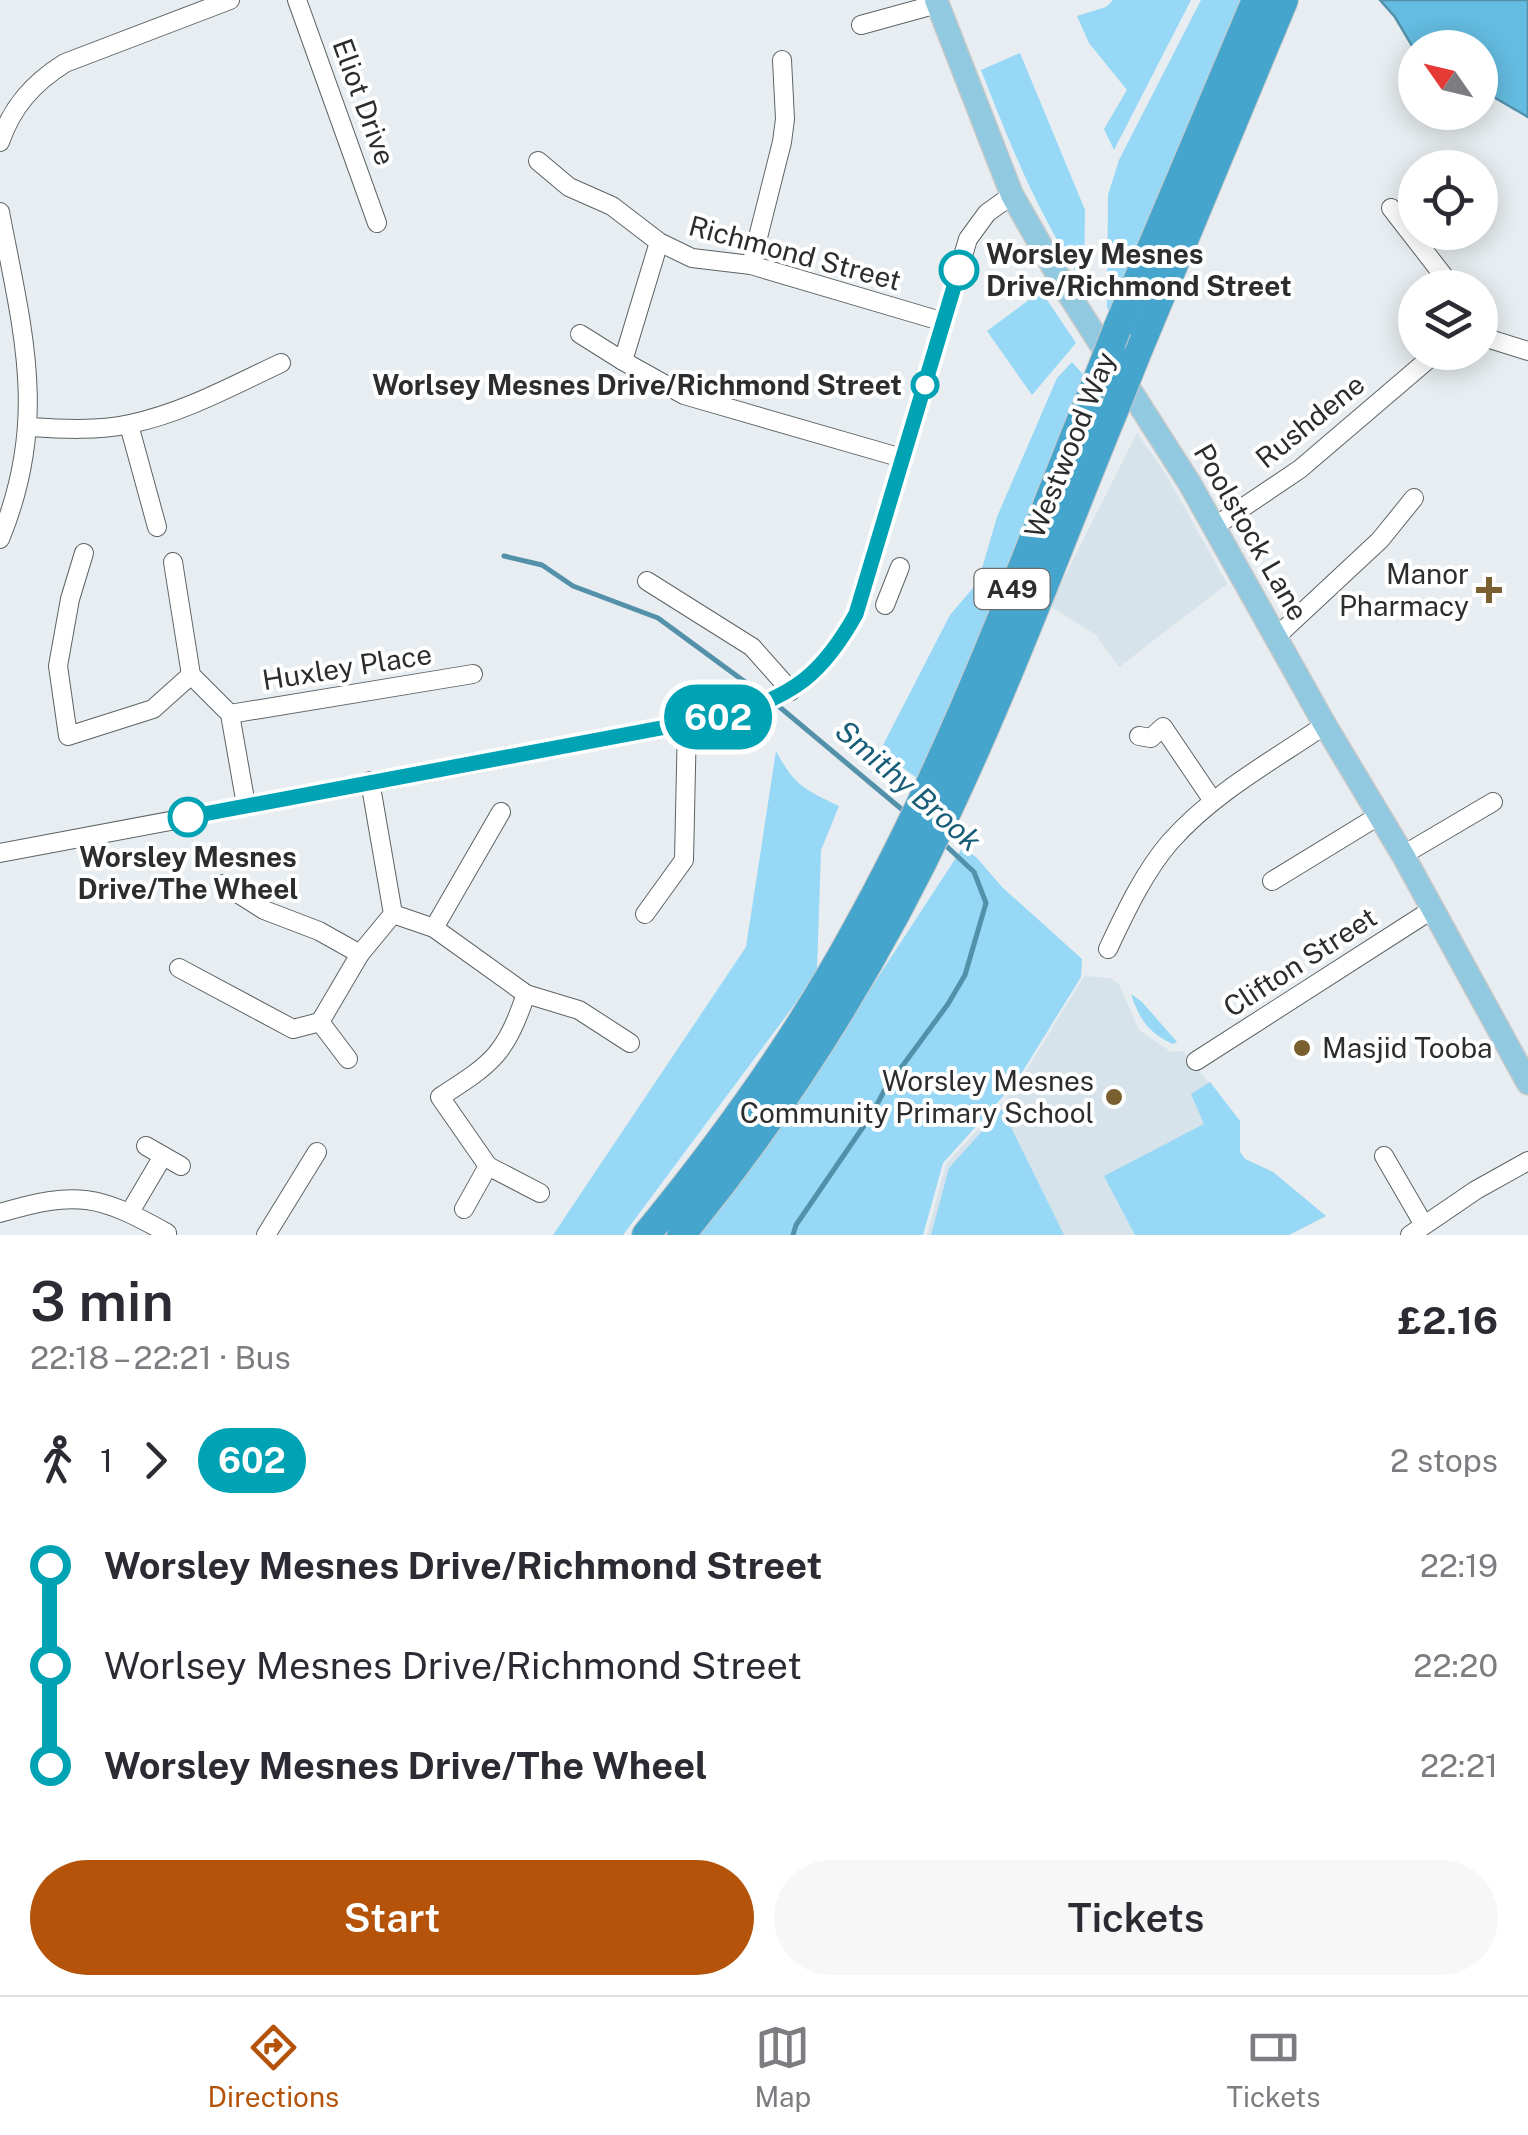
<!DOCTYPE html>
<html lang="en">
<head>
<meta charset="utf-8">
<style>
  body { margin:0; font-family:"Public Sans",sans-serif; background:#f7f7f7; color:#2b2b33; height:100vh; display:flex; flex-direction:column; font-size:38px; white-space:nowrap }
  * { box-sizing:border-box; margin:0 }
  p { font-size:32px; color:#7c7c81 }
  .icon { flex:none; width:55px; height:55px; fill:none; stroke:currentColor; stroke-width:2; stroke-linecap:round; stroke-linejoin:round }
  .map { position:relative; height:1235px; overflow:hidden }
  .details { display:flex; flex-direction:column; background:#fff; flex:1 }
  .details>* { flex:none }
  .badge { padding:0 20px; border-radius:32px; font-size:35px; line-height:65px }
  .needle { width:65px; rotate:304deg }
  .controls { position:absolute; left:1398px; top:30px; display:grid; gap:20px }
  .controls a { display:grid; place-items:center; width:100px; height:100px; border-radius:50%; background:#fff; box-shadow:0 5px 25px #0003; font-size:50px }
  .map>.badge { position:absolute; translate:-50% -50%; box-shadow:0 0 0 5px #fff }
  .legs { display:flex; align-items:center; gap:15px; height:110px; padding:0 30px; font-size:32px }
  .legs p { margin-inline-start:auto }
  .head { display:flex; align-items:center; justify-content:space-between; height:170px; padding:0 30px }
  h1 { font-size:55px; font-weight:600; line-height:75px }
  .primary-button { display:flex; gap:20px; margin-top:auto; padding:20px 30px }
  .primary-button a { flex:1; height:115px; border-radius:60px; background:#b45309; color:#fff; font-size:40px; font-weight:600; line-height:115px; text-align:center }
  .primary-button a+a { background:#f7f7f7; color:#2b2b33 }
  ul { padding:0 30px; list-style:none }
  li { display:flex; align-items:center; gap:35px; height:100px; font-size:38px }
  li i { display:grid; place-items:center; width:15px; height:100%; margin:0 12px; background:currentColor }
  li i::after { content:''; width:25px; height:25px; margin:-12px; border:8px solid; border-radius:50%; background:#fff }
  li p { margin-inline-start:auto }
  li:first-child i { background:linear-gradient(#0000 50%,currentColor 0) }
  li:last-child i { background:linear-gradient(currentColor 50%,#0000 0) }
  .tabs { display:flex; justify-content:space-around; align-items:center; height:140px; border-top:2px solid #e1e1e2; background:#fff; font-size:28px; color:#7c7c81 }
  .tabs a { display:grid; justify-items:center; gap:5px }
  .tabs .selected { color:#b45309 }
  .map>svg:first-child { display:block }
</style>
</head>
<body>
<div class="map">
<svg width="1528" height="1235" viewBox="0 0 1528 1235">
  <rect width="100%" height="100%" fill="#e7edf0"/>
  <g fill="#d6e3ea">
    <path d="M 1137,433 L 1165,473 L 1227,584 L 1119,667 L 1096,635 L 1050,606 Z"/>
    <path d="M 1084,976 L 1110,978 L 1119,984 L 1139,1030 L 1171,1052 L 1183,1051 L 1240,1121 L 1240,1152 L 1245,1159 L 1273,1172 L 1326,1216 L 1289,1235 L 927,1235 L 946,1164 L 1015,1089 Z"/>
  </g>
  <g fill="#96d8f6">
    <path d="M 1113,0 L 1191,0 L 1114,150 L 1104,129 L 1127,90 L 1089,43 L 1077,16 L 1106,7 Z"/>
    <path d="M 1201,0 L 1242,0 L 1113,314 L 1107,308 L 1108,195 L 1119,160 Z"/>
    <path d="M 1020,53 L 1085,210 L 1084,284 C 1037,212 1012,149 981,70 Z"/>
    <path d="M 1041,291 L 1076,343 L 1032,395 L 987,331 Z"/>
    <path d="M 1072,362 L 1088,380 L 921,781 L 880,751 L 950,615 L 978,582 L 997,517 L 1057,378 Z"/>
    <path d="M 776,751 C 794,785 805,790 839,806 L 821,850 L 817,970 L 795,1004 L 623,1235 L 553,1235 L 746,947 Z"/>
    <path d="M 963,847 L 977,858 L 1002,887 L 1082,959 L 1081,977 L 1016,1082 L 943,1163 L 923,1235 L 686,1235 L 837,1040 Z"/>
    <path d="M 1131,994 L 1142,1002 L 1177,1042 L 1173,1044 C 1148,1033 1139,1018 1131,994 Z"/>
    <path d="M 1210,1082 L 1240,1121 L 1240,1152 L 1245,1159 L 1273,1172 L 1326,1216 L 1289,1235 L 1135,1235 L 1104,1176 L 1204,1124 L 1191,1094 Z"/>
    <path d="M 1002,1109 L 1064,1235 L 931,1235 L 949,1168 Z"/>
  </g>
  <path fill="#64bce1" stroke="#5391ab" stroke-width="2.5" d="M 1380,0 L 1528,0 L 1528,117 L 1480,89 L 1480,48 L 1415,48 L 1415,51 L 1395,17 Z"/>
  <g fill="none" stroke-linecap="round" stroke-linejoin="round">
    <g stroke="#5391ab" stroke-width="5">
      <path d="M 504,556 L 542,565 L 573,586 L 658,618 L 767,698"/>
      <path d="M 776,704 L 905,812"/>
      <path d="M 793,1235 L 796,1225 L 872,1114 L 884,1091 L 948,1004 L 965,975 L 986,903 L 974,872 L 941,841"/>
    </g>
    <defs>
      <g id="minor">
        <path d="M 297,0 L 377,223"/>
        <path d="M 861,25 L 937,4"/>
        <path d="M 0,142 C 12,107 33,83 65,63 L 230,0"/>
        <path d="M 538,161 L 569,187 L 612,206 L 659,242 L 692,258 L 751,265 L 944,322"/>
        <path d="M 1391,208 L 1453,288"/>
        <path d="M 0,212 C 23,333 49,420 0,539"/>
        <path d="M 659,242 L 623,361 L 684,395 L 902,458"/>
        <path d="M 751,265 L 782,142 L 785,119 L 782,60"/>
        <path d="M 580,334 L 623,361"/>
        <path d="M 1480,336 L 1528,351"/>
        <path d="M 129,425 L 157,527"/>
        <path d="M 29,427 C 61,429 98,431 130,424 C 183,413 232,386 281,363"/>
        <path d="M 1214,527 L 1300,469 L 1437,352"/>
        <path d="M 84,553 L 70,599 L 58,666 L 68,736 L 153,709 L 191,675"/>
        <path d="M 173,562 L 191,675 L 230,714 L 246,805"/>
        <path d="M 647,581 L 752,647 L 791,691"/>
        <path d="M 885,605 L 900,567"/>
        <path d="M 1277,636 L 1380,540 L 1414,498"/>
        <path d="M 230,714 L 473,674"/>
        <path d="M 1139,736 L 1151,738 L 1163,727 L 1213,801"/>
        <path d="M 0,853 L 717,718 C 786,703 821,676 856,614 L 968,239 L 987,213 L 1012,195"/>
        <path d="M 1403,855 L 1493,802"/>
        <path d="M 1272,881 L 1380,815"/>
        <path d="M 223,884 L 264,910 L 319,931 L 360,954"/>
        <path d="M 393,914 L 434,928 L 526,994 C 505,1055 493,1063 440,1097 L 488,1166 L 464,1209"/>
        <path d="M 645,914 L 684,860 L 687,722"/>
        <path d="M 434,928 L 501,812"/>
        <path d="M 1108,949 C 1125,913 1144,872 1170,842 C 1213,793 1272,761 1325,725"/>
        <path d="M 179,968 L 293,1029 L 320,1022 L 360,954 L 393,914 L 370,781"/>
        <path d="M 526,994 L 579,1010 L 630,1043"/>
        <path d="M 320,1022 L 348,1059"/>
        <path d="M 1196,1061 L 1433,909"/>
        <path d="M 146,1146 L 181,1166"/>
        <path d="M 1384,1156 L 1424,1225"/>
        <path d="M 488,1166 L 540,1193"/>
        <path d="M 130,1212 L 163,1156"/>
        <path d="M 0,1213 C 77,1190 99,1195 167,1233"/>
        <path d="M 266,1235 L 317,1152"/>
        <path d="M 1410,1235 L 1476,1190 L 1528,1161"/>
      </g>
      <path id="major" d="M 936,0 L 1012,195 L 1068,293 L 1190,484 L 1325,725 L 1403,855 L 1528,1083"/>
      <g id="highway">
        <path d="M 1117,329 L 1256,0"/>
        <path d="M 1135,358 L 1284,0"/>
        <path d="M 646,1235 C 725,1139 798,1037 857,928 C 953,755 1021,568 1095,385"/>
        <path d="M 681,1235 C 787,1106 876,963 947,812 C 1009,681 1059,545 1114,411"/>
      </g>
    </defs>
    <use href="#minor" stroke="#5e6466" stroke-width="20"/>
    <use href="#major" stroke="#c8c8c9" stroke-width="25"/>
    <use href="#highway" stroke="#c8c8c9" stroke-width="30"/>
    <use href="#minor" stroke="#fff" stroke-width="18"/>
    <use href="#major" stroke="#90c9e0" stroke-width="22"/>
    <use href="#highway" stroke="#46a5cc" stroke-width="28"/>
    <defs>
      <g id="highway-bridge">
        <path d="M 1095,385 L 1117,329"/>
        <path d="M 1114,411 L 1135,358"/>
      </g>
    </defs>
    <use href="#highway-bridge" stroke="#c8c8c9" stroke-width="30" stroke-linecap="butt"/>
    <use href="#highway-bridge" stroke="#46a5cc" stroke-width="28"/>
  </g>
  <g fill="none" stroke-linecap="round" stroke-linejoin="round">
    <defs>
      <path id="line-1" d="M 188,817 L 730,715 C 795,695 823,673 856,614 L 959,270"/>
    </defs>
    <use href="#line-1" stroke="#fff" stroke-width="22"/>
    <use href="#line-1" stroke="#00a3b4" stroke-width="15"/>
  </g>
  <g fill="#fff" stroke="#00a3b4" stroke-width="5">
    <circle cx="959" cy="270" r="18"/>
    <circle cx="925" cy="385" r="12"/>
    <circle cx="188" cy="817" r="18"/>
  </g>
  <g fill="#7a5f31" stroke="#fff" stroke-width="4">
    <path d="M1484 575h10v10h10v10h-10v10h-10v-10h-10v-10h10z"/>
    <circle cx="1302" cy="1048" r="10"/>
    <circle cx="1114" cy="1097" r="10"/>
  </g>
  <g text-anchor="middle" stroke-width="8" stroke-linejoin="round" paint-order="stroke">
    <rect fill="#fff" stroke="#6b6c6d" stroke-width="2.5" x="974.5" y="569" width="75" height="40" rx="8"/>
    <g font-size="25" font-weight="bold" fill="#2b2d2e">
      <text x="1012" y="598">A49</text>
    </g>
    <g font-size="28" fill="#2b2d2e" stroke="#fff">
      <text transform="translate(364 102) rotate(70)" y="10">Eliot Drive</text>
      <text transform="translate(795 253) rotate(15)" y="10">Richmond Street</text>
      <text transform="translate(1310 421) rotate(-39)" y="10">Rushdene</text>
      <text transform="translate(1070 445) rotate(-68)" y="10">Westwood Way</text>
      <text transform="translate(1251 532) rotate(60)" y="10">Poolstock Lane</text>
      <text transform="translate(347 667) rotate(-9)" y="10">Huxley Place</text>
      <text transform="translate(1300 962) rotate(-33)" y="10">Clifton Street</text>
    </g>
    <g font-size="28" font-weight="bold" fill="#2b2d2e" stroke="#fff" text-anchor="start">
      <text x="986" y="264">Worsley Mesnes<tspan x="986" dy="32">Drive/Richmond Street</tspan></text>
      <text x="902" y="395" text-anchor="end">Worlsey Mesnes Drive/Richmond Street</text>
      <text x="188" y="867" text-anchor="middle">Worsley Mesnes<tspan x="188" dy="32">Drive/The Wheel</tspan></text>
    </g>
    <g font-size="28" fill="#2b2d2e" stroke="#fff" text-anchor="end">
      <text x="1469" y="584">Manor<tspan x="1469" dy="32">Pharmacy</tspan></text>
      <text x="1322" y="1058" text-anchor="start">Masjid Tooba</text>
      <text x="1094" y="1091">Worsley Mesnes<tspan x="1094" dy="32">Community Primary School</tspan></text>
    </g>
    <g font-size="30" font-style="italic" fill="#195e78" stroke="#fff">
      <text transform="translate(908 786) rotate(41)" y="10">Smithy Brook</text>
    </g>
  </g>
</svg>
<div class="controls">
<a><svg class="needle" viewBox="-14 -14 28 28"><path d="M0-13l5 13h-10z" fill="#e53935"/><path d="M0 13l5-13h-10z" fill="#7c7c81"/></svg></a>
<a><svg class="icon" aria-label="locate" viewBox="0 0 24 24"><circle cx="12" cy="12" r="6"/><path d="M12 2v4M12 18v4M2 12h4M18 12h4"/></svg></a>
<a><svg class="icon" aria-label="layers" viewBox="0 0 24 24"><path d="M12 4l9 5-9 5-9-5zM3 14l9 5 9-5"/></svg></a>
</div>
<b class="badge" style="left:718px;top:717px;background:#00a3b4;color:#fff">602</b>
</div>
<section class="details">
<div class="head"><div><h1>3 min</h1><p>22:18 – 22:21 · Bus</p></div><b>£2.16</b></div>
<div class="legs"><svg class="icon" aria-label="walk" viewBox="0 0 24 24"><circle cx="13" cy="4" r="2"/><path d="M13 8l-2 6 4 7M11 14l-3 7M7 12l3-4h3l4 4"/></svg>1<svg class="icon" aria-label="forward" viewBox="0 0 24 24"><path d="M9 5l7 7-7 7"/></svg><b class="badge" style="background:#00a3b4;color:#fff">602</b><p>2 stops</p></div>
<ul>
<li><i style="color:#00a3b4"></i><b>Worsley Mesnes Drive/Richmond Street</b><p>22:19</p></li>
<li><i style="color:#00a3b4"></i><span>Worlsey Mesnes Drive/Richmond Street</span><p>22:20</p></li>
<li><i style="color:#00a3b4"></i><b>Worsley Mesnes Drive/The Wheel</b><p>22:21</p></li>
</ul>
<div class="primary-button"><a>Start</a><a>Tickets</a></div>
</section>
<nav class="tabs">
<a class="selected"><svg class="icon" aria-label="directions" viewBox="0 0 24 24"><path d="M12 3l9 9-9 9-9-9zM9 14v-3h6M13 9l2 2-2 2"/></svg>Directions</a>
<a><svg class="icon" aria-label="map" viewBox="0 0 24 24"><path d="M3 6l6-2 6 2 6-2v14l-6 2-6-2-6 2zM9 4v14M15 6v14"/></svg>Map</a>
<a><svg class="icon" aria-label="tickets" viewBox="0 0 24 24"><path d="M3 7h18v10H3zM15 7v10"/></svg>Tickets</a>
</nav>
</body>
</html>
